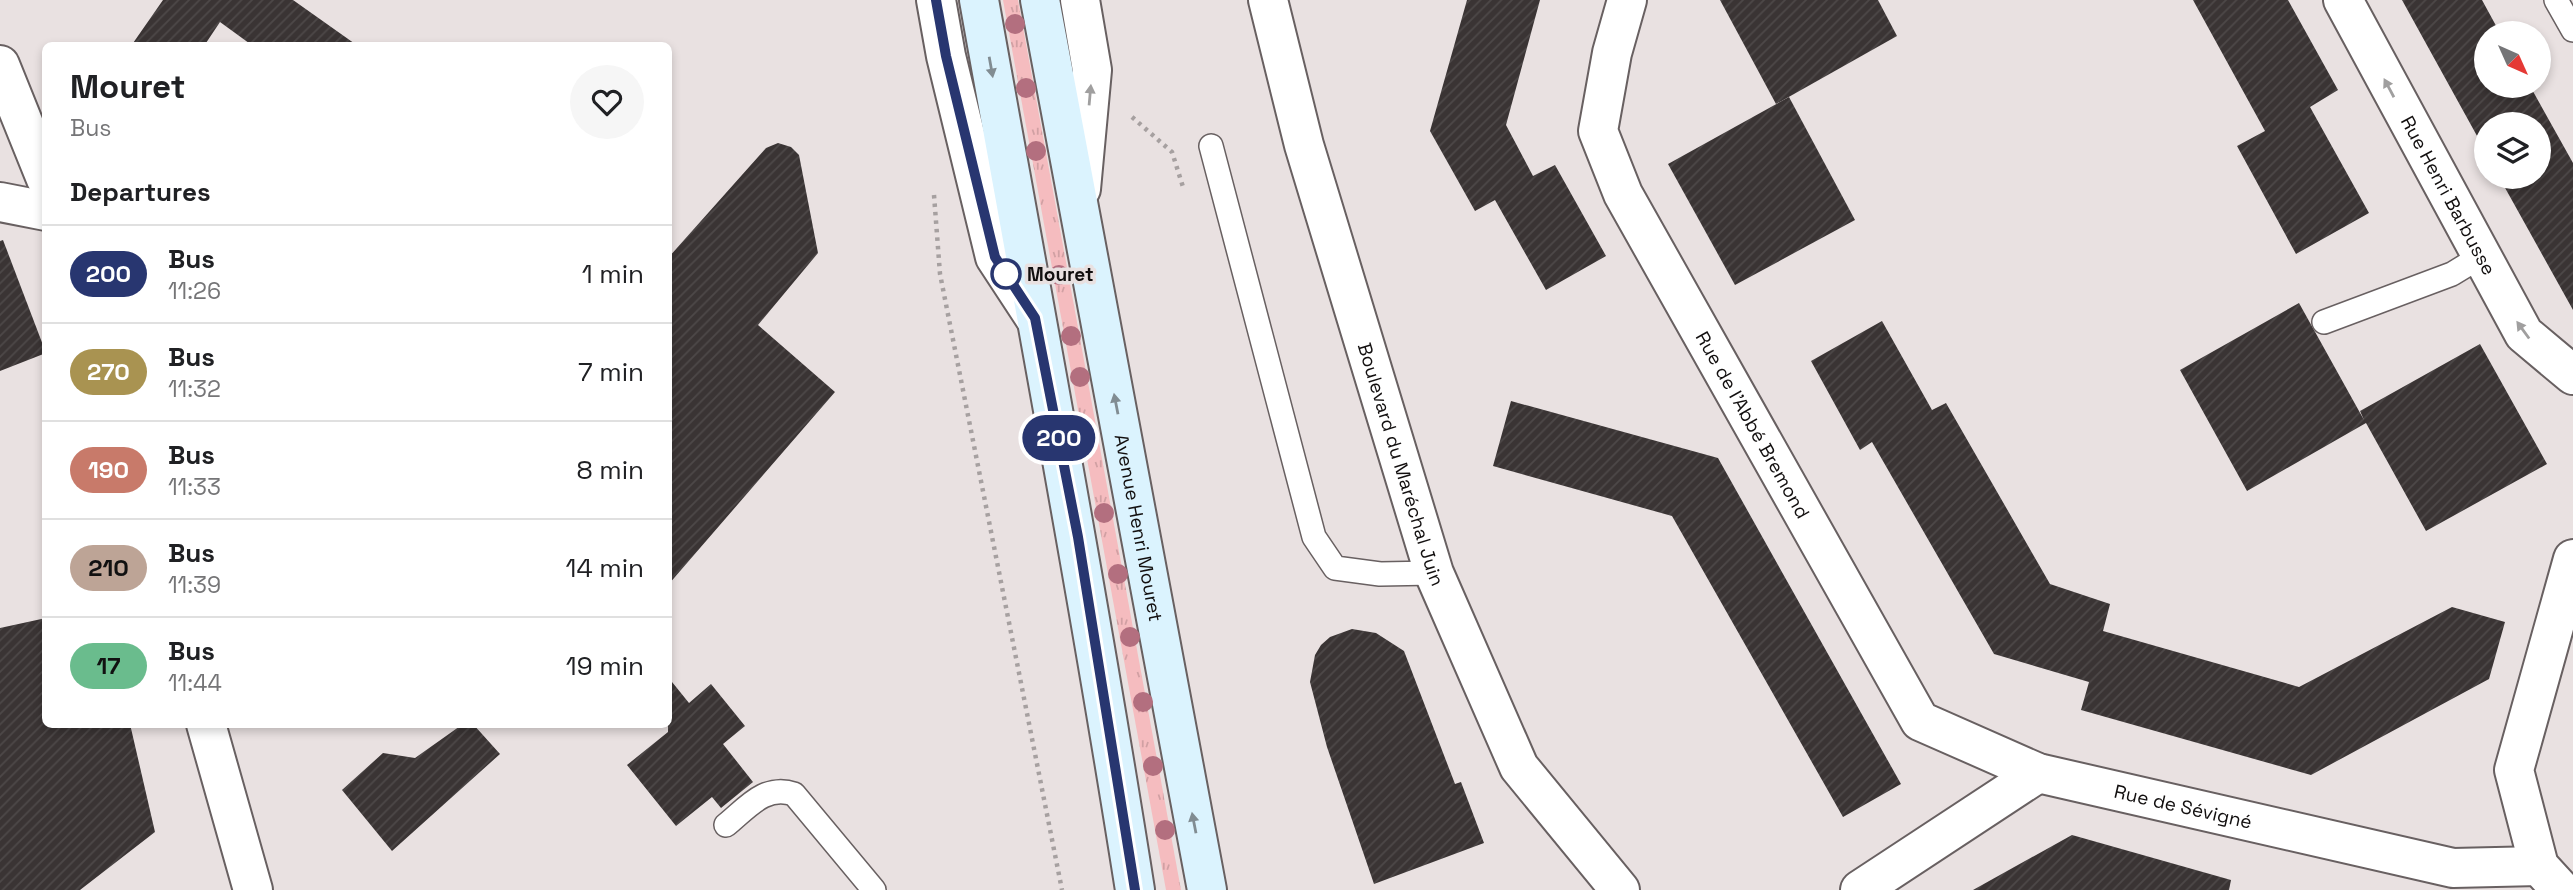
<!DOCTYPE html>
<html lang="en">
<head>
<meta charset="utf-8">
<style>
  body { margin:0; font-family:"Space Grotesk",sans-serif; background:#f6f6f6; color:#202124; height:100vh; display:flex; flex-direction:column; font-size:26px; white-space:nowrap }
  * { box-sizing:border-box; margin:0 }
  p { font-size:23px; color:#757577 }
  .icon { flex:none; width:38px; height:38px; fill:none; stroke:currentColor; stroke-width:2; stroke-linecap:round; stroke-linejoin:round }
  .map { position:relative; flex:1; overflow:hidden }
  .drawer { position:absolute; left:42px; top:42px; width:630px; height:686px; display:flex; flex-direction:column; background:#fff; border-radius:10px; box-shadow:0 4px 10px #0003 }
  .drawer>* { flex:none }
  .badge { padding:0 14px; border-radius:23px; font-size:24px; line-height:46px }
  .needle { width:46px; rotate:135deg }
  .controls { position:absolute; left:2474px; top:21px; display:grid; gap:14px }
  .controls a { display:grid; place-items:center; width:77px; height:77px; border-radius:50%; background:#fff; box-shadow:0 4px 10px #0003; font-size:35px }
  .map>.badge { position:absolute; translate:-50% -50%; box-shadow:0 0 0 4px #fff }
  h2 { padding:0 28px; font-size:26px; line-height:63px }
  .round { display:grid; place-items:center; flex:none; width:74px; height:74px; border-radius:37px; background:#f6f6f6 }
  .headline { display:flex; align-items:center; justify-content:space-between; height:119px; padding:0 28px }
  h1 { font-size:33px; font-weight:800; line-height:52px }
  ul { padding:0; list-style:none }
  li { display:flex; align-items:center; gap:21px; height:98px; padding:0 28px; border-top:2px solid #e0e0e0 }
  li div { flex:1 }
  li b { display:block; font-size:26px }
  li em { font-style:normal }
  li .badge { min-width:77px; font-weight:700; text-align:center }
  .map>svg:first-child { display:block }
</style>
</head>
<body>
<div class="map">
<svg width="2573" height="890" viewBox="0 0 2573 890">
  <defs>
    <pattern id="grass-tufts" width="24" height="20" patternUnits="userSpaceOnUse" patternTransform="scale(1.75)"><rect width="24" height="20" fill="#f5bcbf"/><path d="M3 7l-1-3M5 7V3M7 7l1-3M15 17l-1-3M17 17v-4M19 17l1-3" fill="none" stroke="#d1a0a3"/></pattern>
    <pattern id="building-hatch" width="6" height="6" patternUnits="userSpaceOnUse" patternTransform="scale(1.75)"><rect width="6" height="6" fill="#3a3434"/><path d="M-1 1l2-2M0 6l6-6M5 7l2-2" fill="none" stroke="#4d4848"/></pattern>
  </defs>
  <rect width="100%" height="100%" fill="#e9e1e1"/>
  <path fill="url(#grass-tufts)" d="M 1003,0 L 1018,0 L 1181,890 L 1166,890 Z"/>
  <g fill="url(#building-hatch)">
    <path d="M 163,0 L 293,0 L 358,46 L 253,46 L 220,22 L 204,46 L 131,46 Z"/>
    <path d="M 1467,0 L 1540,0 L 1506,125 L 1533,176 L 1555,165 L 1606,256 L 1546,290 L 1495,200 L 1475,211 L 1430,131 Z"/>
    <path d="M 1720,0 L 1878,0 L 1897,36 L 1776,104 Z"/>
    <path d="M 2193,0 L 2288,0 L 2338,90 L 2310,107 L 2369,213 L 2296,254 L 2237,146 L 2265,131 Z"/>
    <path d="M 2402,0 L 2482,0 L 2500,33 L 2487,33 L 2487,86 L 2530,86 L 2573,163 L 2573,310 L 2499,177 L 2539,177 L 2539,124 L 2487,124 L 2487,154 Z"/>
    <path d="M 1789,97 L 1855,220 L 1735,285 L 1668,164 Z"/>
    <path d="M 778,143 L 791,147 L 799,155 L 818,253 L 758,325 L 835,392 L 668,585 L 668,258 L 766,148 Z"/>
    <path d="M 3,240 L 46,353 L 0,371 L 0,241 Z"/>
    <path d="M 2299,303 L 2364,420 L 2360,411 L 2480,344 L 2547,464 L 2426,531 L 2366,423 L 2247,491 L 2180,370 Z"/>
    <path d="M 1882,321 L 1932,410 L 1946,403 L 2050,584 L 2110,604 L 2103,631 L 2299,687 L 2452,607 L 2505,622 L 2489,679 L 2311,775 L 2081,710 L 2089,682 L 1994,654 L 1872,442 L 1860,450 L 1811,361 Z"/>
    <path d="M 1511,401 L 1718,458 L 1901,784 L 1843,817 L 1672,516 L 1493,466 Z"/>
    <path d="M 46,618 L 46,724 L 130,724 L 155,832 L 80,890 L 0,890 L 0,628 Z"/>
    <path d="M 1352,629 L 1376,633 L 1404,651 L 1455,784 L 1461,782 L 1484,843 L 1374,884 L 1327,747 L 1310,682 L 1315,655 L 1321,645 L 1330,637 Z"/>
    <path d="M 668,677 L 689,703 L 711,684 L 745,726 L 723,744 L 753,782 L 721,808 L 712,797 L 676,826 L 627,765 L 668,732 Z"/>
    <path d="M 463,724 L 473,724 L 500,754 L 392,851 L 342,790 L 383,753 L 415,758 Z"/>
    <path d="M 2072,835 L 2231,880 L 2229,890 L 1973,890 Z"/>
  </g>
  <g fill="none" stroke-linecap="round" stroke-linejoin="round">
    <defs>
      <g id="lane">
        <path d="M 2556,0 L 2573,30"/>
        <path d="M 1211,146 L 1314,537 L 1335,568 L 1380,574 L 1434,573"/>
        <path d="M 2324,322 L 2452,274 L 2480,257"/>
        <path d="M 726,825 C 747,808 765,784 794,794 L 874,890"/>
      </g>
      <g id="street">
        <path d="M 936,0 L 946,56 L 995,257 L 1035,318"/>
        <path d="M 1080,0 L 1092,70 L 1081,189"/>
        <path id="s1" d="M 1268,0 L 1304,145 L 1434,573 L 1519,767 L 1620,890"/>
        <path id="s2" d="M 1627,0 L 1612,53 L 1598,131 L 1623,194 L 1920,721 L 2038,773 L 2453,868 L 2539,866"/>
        <path id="s3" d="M 2343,0 L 2524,334 L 2573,375"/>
        <path d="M 0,65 L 46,179"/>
        <path d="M 0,202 L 46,211"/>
        <path d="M 206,724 L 253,890"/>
        <path d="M 1860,890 L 2038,773"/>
        <path d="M 2561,890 L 2539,866 L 2514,770 L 2573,559"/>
      </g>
      <g id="secondary">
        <path d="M 979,0 C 1032,297 1088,592 1135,890"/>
        <path id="s4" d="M 1040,0 L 1207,890"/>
      </g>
    </defs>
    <use href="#lane" stroke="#686061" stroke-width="26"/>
    <use href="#street" stroke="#686061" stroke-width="42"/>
    <use href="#secondary" stroke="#686061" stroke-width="42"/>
    <g stroke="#a6a0a0" stroke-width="4.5" stroke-dasharray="3.5 5" stroke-linecap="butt">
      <path d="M 1132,117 L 1172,152 L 1183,187"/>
      <path d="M 934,195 L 940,274 L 1062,890"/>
    </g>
    <use href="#lane" stroke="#fff" stroke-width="23"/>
    <use href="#street" stroke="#fff" stroke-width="38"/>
    <use href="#secondary" stroke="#dbf3fe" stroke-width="38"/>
  </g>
  <g fill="#b36f7f">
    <circle cx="1015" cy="24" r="10"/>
    <circle cx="1026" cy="88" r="10"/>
    <circle cx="1036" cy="151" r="10"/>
    <circle cx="1059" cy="275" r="10"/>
    <circle cx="1071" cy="336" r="10"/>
    <circle cx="1080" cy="377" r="10"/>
    <circle cx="1104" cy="513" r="10"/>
    <circle cx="1118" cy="574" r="10"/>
    <circle cx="1130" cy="637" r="10"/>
    <circle cx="1143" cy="702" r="10"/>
    <circle cx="1153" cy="766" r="10"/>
    <circle cx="1165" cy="830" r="10"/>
  </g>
  <defs><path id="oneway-solid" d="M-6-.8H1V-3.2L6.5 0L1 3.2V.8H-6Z" transform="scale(1.75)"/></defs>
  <g fill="#818c92">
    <use href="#oneway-solid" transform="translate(991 67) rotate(80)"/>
    <use href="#oneway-solid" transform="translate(1116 404) rotate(-101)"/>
    <use href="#oneway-solid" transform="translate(1194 823) rotate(-101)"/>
  </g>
  <g fill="#a09f9f">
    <use href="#oneway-solid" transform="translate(2389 88) rotate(-118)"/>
    <use href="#oneway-solid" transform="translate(1090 95) rotate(-85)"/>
    <use href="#oneway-solid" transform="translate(2523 330) rotate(-126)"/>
  </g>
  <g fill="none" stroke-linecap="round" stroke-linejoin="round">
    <defs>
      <path id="line" d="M 936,0 L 946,56 L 995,257 L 1035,318 L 1078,537 L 1135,890"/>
    </defs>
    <use href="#line" stroke="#fff" stroke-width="16"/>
    <use href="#line" stroke="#283670" stroke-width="10"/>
  </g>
  <circle fill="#fff" stroke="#283670" stroke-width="3.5" cx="1006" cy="274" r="14"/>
  <g text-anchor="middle" stroke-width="7" stroke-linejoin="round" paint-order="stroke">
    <g font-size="19" fill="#120f0f" stroke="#e9e1e1">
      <text dy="7" stroke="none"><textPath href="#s3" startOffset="222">Rue Henri Barbusse</textPath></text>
      <text dy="7" stroke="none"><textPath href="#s2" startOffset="467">Rue de l'Abbé Bremond</textPath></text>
      <text dy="7" stroke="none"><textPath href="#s1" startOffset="483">Boulevard du Maréchal Juin</textPath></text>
      <text dy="7" stroke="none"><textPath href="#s4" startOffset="537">Avenue Henri Mouret</textPath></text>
      <text dy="7" stroke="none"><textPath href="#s2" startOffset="1085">Rue de Sévigné</textPath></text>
    </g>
    <g font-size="19" font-weight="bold" fill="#120f0f" stroke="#e9e1e1" text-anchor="start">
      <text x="1027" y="281">Mouret</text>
    </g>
  </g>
</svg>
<div class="controls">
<a><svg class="needle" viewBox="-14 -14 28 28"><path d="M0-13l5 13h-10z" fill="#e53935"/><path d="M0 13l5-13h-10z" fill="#757577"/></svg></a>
<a><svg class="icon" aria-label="layers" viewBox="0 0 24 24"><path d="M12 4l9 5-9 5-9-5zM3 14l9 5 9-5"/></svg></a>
</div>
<b class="badge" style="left:1059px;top:438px;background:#283670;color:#fff">200</b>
<section class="drawer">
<div class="headline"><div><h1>Mouret</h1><p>Bus</p></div><a class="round"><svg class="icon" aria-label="heart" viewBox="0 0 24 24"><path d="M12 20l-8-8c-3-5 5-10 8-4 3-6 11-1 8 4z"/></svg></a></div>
<h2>Departures</h2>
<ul>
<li><span class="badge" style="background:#283670;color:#fff">200</span><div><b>Bus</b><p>11:26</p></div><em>1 min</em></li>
<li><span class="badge" style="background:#a99351;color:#fff">270</span><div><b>Bus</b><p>11:32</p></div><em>7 min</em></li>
<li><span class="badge" style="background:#c87a6a;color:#fff">190</span><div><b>Bus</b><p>11:33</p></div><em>8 min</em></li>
<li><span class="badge" style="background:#bda496;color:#111">210</span><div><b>Bus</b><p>11:39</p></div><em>14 min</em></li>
<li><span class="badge" style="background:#6abc8d;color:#111">17</span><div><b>Bus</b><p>11:44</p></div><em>19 min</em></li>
</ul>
</section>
</div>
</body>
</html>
